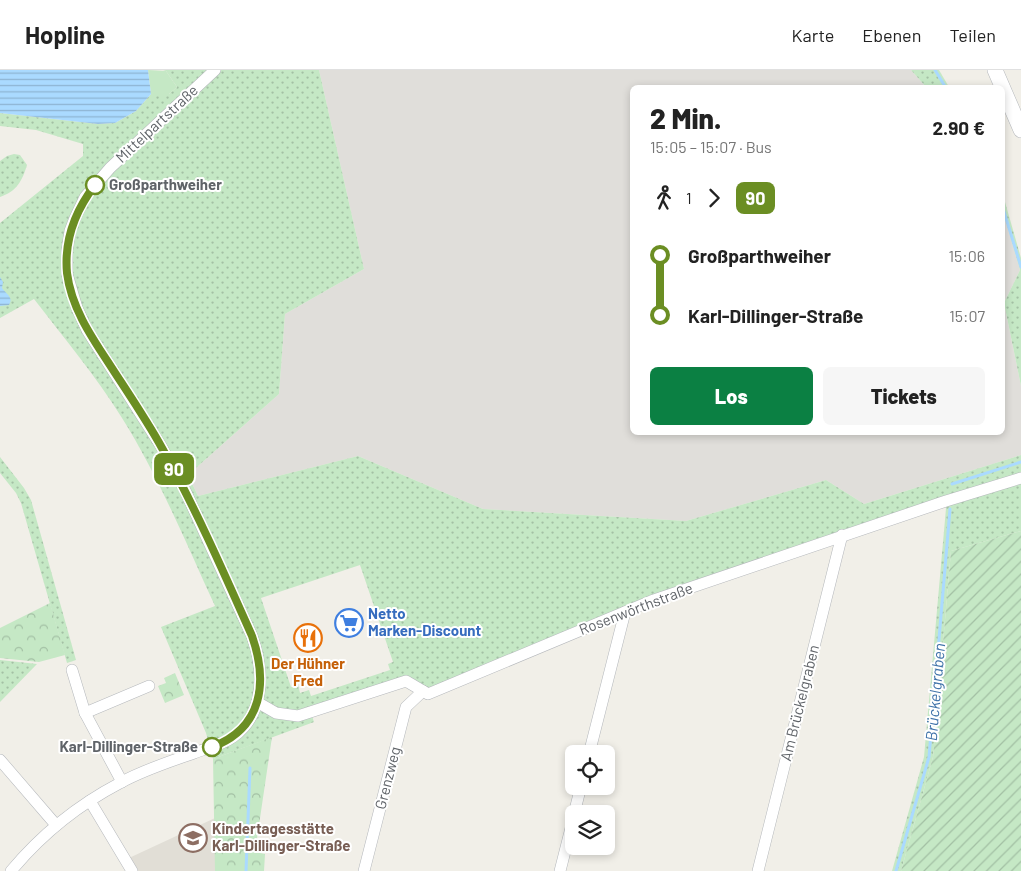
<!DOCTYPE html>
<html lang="de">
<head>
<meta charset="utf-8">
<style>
  body { margin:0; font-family:Barlow,sans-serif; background:#f6f6f6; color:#222; height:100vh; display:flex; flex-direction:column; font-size:19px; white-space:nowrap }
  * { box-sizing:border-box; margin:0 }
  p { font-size:16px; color:#767676 }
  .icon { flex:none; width:28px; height:28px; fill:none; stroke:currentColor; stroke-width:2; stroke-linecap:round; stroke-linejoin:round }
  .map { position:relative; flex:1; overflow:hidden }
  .side { position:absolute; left:630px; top:15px; width:375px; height:350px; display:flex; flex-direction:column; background:#fff; border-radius:8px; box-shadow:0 2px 8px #0003 }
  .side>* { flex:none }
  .badge { padding:0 10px; border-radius:8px; font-size:18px; line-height:32px }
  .fabs { position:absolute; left:565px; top:675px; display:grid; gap:10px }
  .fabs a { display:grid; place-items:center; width:50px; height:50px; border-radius:8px; background:#fff; box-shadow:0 2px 8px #0003; font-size:25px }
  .map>.badge { position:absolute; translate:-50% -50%; box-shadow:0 0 0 2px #fff }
  .legs { display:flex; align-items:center; gap:8px; height:55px; padding:0 20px; font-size:16px }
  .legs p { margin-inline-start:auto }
  .overview { display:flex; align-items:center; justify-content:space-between; height:85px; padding:0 20px }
  h1 { font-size:28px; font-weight:800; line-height:38px }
  .cta { display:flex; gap:10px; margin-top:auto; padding:10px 20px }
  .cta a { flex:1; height:58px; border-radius:8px; background:#0b8043; color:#fff; font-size:20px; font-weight:800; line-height:58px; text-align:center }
  .cta a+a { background:#f6f6f6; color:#222 }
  ul { padding:0 20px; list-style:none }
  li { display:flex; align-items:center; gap:18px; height:60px; font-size:19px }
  li i { display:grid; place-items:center; width:8px; height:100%; margin:0 6px; background:currentColor }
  li i::after { content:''; width:12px; height:12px; margin:-6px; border:4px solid; border-radius:50%; background:#fff }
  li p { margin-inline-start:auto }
  li:first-child i { background:linear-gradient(#0000 50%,currentColor 0) }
  li:last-child i { background:linear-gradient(currentColor 50%,#0000 0) }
  header { display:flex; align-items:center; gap:30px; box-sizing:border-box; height:70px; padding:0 25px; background:#fff; border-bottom:1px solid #e0e0e0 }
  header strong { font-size:24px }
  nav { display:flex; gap:28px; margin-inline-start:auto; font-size:18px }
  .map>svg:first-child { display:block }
</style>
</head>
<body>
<header>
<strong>Hopline</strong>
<nav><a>Karte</a><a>Ebenen</a><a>Teilen</a></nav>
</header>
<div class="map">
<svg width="1021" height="801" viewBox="0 0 1021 801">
  <defs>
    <pattern id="grass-dots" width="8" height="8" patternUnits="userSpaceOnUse" patternTransform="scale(1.25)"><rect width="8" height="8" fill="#c5e8c5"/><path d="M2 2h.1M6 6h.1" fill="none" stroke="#a3c0a4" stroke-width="1.8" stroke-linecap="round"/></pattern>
    <pattern id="park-crowns" width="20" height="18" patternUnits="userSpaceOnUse" patternTransform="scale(1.25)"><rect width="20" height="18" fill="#c5e8c5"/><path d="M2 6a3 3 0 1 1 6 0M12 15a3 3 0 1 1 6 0" fill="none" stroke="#a3c0a4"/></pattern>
    <pattern id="garden-furrows" width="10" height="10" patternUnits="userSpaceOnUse" patternTransform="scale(1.25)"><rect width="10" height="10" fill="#c5e8c5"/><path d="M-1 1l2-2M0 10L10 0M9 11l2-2" fill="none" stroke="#a3c0a4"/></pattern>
    <pattern id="water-rules" width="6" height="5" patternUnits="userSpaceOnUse" patternTransform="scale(1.25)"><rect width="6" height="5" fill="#aadaff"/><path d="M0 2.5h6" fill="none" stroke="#8eb4d2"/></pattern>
  </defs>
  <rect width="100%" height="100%" fill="#f1efe8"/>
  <path fill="#e0deda" d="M 319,0 L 911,0 L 926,17 L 632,18 L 632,362 L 1002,362 L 1003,141 L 1020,200 L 1004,233 L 1021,316 L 1021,385 L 864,434 L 826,410 L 686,451 L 483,439 L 358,386 L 198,426 L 188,405 L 279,324 L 285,244 L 364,199 Z"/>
  <path fill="#e1ded6" d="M 215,748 L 215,801 L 136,801 L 129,788 Z"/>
  <g fill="url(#grass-dots)" fill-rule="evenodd">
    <path d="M 163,0 L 319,0 L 364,199 L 285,244 L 279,324 L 188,405 L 198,426 L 358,386 L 483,439 L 686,451 L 826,410 L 864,434 L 1021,385 L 1021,461 L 951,481 L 933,687 L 901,801 L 892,801 L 924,687 L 947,427 L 842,461 L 429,620 L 407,608 L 310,640 L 314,652 L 213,689 L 206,663 L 161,557 L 215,536 C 186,473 159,407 122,348 C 96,306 64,268 34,229 L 0,248 L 0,153 L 83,86 L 83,74 L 36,60 L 0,56 L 0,43 L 98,54 L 115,53 L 136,41 L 151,24 L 169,24 L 177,17 L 166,1 ZM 360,495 L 393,592 L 388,594 L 390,600 L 311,626 L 309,620 L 300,623 L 298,615 L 291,617 L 261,528 Z"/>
    <path d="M 911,0 L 939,0 L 949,17 L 926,17 Z"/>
    <path d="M 14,84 L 20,85 L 27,95 C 22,111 17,121 0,127 L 0,91 L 7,86 Z"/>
    <path d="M 1003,125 L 1021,188 L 1021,316 L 1004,233 L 1020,200 L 1003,141 Z"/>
    <path d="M 0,387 L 24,418 L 31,430 L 76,590 L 67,593 L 21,433 L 16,423 L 0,403 Z"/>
    <path d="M 0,590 L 37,594 L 0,632 Z"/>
  </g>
  <g fill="url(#park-crowns)">
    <path d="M 50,533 L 65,585 L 39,592 L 0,588 L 0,558 Z"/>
    <path d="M 175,603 L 184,625 L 165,633 L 158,616 L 166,613 L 164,608 Z"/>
    <path d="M 272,667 L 255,782 L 265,784 L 264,801 L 215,801 L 213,689 Z"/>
  </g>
  <path fill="url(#garden-furrows)" d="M 1021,461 L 1021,801 L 901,801 L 933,687 L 951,481 Z"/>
  <path fill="#c5e8c5" d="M 148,0 L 166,1 L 177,17 L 169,24 L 151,24 Z"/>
  <g fill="url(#water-rules)">
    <path d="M 0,0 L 148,0 L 151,24 L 136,41 L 115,53 L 98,54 L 0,43 Z"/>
    <path d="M 0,207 L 3,212 L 2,218 C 6,224 14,227 9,235 L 0,236 Z"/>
  </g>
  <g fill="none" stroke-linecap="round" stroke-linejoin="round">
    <g stroke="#aadaff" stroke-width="3">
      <path d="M 935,0 L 946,18"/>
      <path d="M 1002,135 L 1021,197"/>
      <path d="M 952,414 L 1021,392"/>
      <path d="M 246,801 L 250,698"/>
      <path d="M 896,801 L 929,687 L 950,439"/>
    </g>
    <defs>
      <g id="minor">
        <path d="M 72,600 L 85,643 L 122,712"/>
        <path d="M 257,632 L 276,643 L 298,646 L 406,611 L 428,624 L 651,531 L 946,431 L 1021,408"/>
        <path d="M 85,643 L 149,616"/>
        <path d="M 589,684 L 625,542"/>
        <path d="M 0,690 L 56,755"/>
        <path d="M 90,731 L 132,801"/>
        <path d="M 574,744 L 581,716"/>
        <path d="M 11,801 C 41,765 78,735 120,713 C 143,700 169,692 194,683 C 207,678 222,675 233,667 C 266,643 264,600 252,566 L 183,416 L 161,376 L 87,260 L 77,238 L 67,204 L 67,181 L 70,161 L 75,148 L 85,127 L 110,98 L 215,0"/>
        <path d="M 364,801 L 406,637 L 423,621"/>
        <path d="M 560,801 L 574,746"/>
        <path d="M 758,801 L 842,465"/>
      </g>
      <path id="tertiary" d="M 995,0 L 1021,60"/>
    </defs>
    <use href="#minor" stroke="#b5b8bc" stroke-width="12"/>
    <use href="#tertiary" stroke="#b5b8bc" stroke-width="16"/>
    <use href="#minor" stroke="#fff" stroke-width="11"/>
    <use href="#tertiary" stroke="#fff" stroke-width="15"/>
  </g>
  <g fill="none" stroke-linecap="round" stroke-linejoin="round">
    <defs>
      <path id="line-1" d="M 95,115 C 75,141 64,170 67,203 C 71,236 90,265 108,292 C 126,320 146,349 162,378 C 196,439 224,503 252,566 C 268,612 263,658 212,677"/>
    </defs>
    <use href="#line-1" stroke="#fff" stroke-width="11"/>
    <use href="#line-1" stroke="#6b8e23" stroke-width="8"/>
  </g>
  <defs>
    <symbol id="supermarket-ring" viewBox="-11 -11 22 22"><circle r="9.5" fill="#fff" stroke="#3f7fe0" stroke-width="1.5"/><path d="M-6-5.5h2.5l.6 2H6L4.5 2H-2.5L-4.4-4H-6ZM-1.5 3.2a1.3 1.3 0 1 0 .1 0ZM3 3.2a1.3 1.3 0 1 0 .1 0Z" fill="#3f7fe0"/></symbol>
    <symbol id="restaurant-ring" viewBox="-11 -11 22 22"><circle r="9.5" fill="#fff" stroke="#e8710a" stroke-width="1.5"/><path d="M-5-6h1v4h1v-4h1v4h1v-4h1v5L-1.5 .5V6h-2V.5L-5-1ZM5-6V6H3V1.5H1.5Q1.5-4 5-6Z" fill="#e8710a"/></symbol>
    <symbol id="school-ring" viewBox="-11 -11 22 22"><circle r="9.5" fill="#fff" stroke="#8d6e63" stroke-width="1.5"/><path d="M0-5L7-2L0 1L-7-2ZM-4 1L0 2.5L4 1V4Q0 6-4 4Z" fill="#8d6e63"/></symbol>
  </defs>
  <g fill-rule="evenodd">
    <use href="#supermarket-ring" x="333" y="537" width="32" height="32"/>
    <use href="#restaurant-ring" x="292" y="552" width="32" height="32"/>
    <use href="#school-ring" x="177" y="752" width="32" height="32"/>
  </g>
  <g fill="#fff" stroke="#6b8e23" stroke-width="2.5">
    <circle cx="95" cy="115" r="9"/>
    <circle cx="212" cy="677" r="9"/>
  </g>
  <g text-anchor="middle" stroke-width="4" stroke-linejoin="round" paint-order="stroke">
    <g font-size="15" fill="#5f6368" stroke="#fff">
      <text transform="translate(157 54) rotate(-43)" y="5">Mittelpartstraße</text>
      <text transform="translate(636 539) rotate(-21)" y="5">Rosenwörthstraße</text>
      <text transform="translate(800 633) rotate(-76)" y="5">Am Brückelgraben</text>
      <text transform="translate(388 708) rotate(-76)" y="5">Grenzweg</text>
    </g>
    <g font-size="15" font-weight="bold" fill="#5f6368" stroke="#fff" text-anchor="start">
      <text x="109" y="120">Großparthweiher</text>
      <text x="198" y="682" text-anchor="end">Karl-Dillinger-Straße</text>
    </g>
    <g font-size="15" font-weight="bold" fill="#366cbe" stroke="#fff" text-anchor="start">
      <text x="368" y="549">Netto<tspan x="368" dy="17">Marken-Discount</tspan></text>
    </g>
    <g font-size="15" font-weight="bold" fill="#c56008" stroke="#fff">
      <text x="308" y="599">Der Hühner<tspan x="308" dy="17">Fred</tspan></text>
    </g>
    <g font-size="15" font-weight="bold" fill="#785e54" stroke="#fff" text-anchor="start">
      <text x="212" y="764">Kindertagesstätte<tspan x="212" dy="17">Karl-Dillinger-Straße</tspan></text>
    </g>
    <g font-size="16" font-style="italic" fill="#4174aa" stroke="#fff">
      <text transform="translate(935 622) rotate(-85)" y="6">Brückelgraben</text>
    </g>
  </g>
</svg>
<div class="fabs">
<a><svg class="icon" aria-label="locate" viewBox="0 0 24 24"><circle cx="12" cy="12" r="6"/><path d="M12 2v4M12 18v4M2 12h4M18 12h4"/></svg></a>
<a><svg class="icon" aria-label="layers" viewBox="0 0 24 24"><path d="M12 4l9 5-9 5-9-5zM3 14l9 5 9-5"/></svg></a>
</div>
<b class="badge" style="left:174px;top:399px;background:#6b8e23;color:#fff">90</b>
<section class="side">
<div class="overview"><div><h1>2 Min.</h1><p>15:05 – 15:07 · Bus</p></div><b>2.90 €</b></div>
<div class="legs"><svg class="icon" aria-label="walk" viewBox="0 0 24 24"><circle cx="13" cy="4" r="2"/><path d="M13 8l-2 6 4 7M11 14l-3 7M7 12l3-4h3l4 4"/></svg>1<svg class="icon" aria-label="forward" viewBox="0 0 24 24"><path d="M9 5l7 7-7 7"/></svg><b class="badge" style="background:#6b8e23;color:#fff">90</b></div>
<ul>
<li><i style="color:#6b8e23"></i><b>Großparthweiher</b><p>15:06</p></li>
<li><i style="color:#6b8e23"></i><b>Karl-Dillinger-Straße</b><p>15:07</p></li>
</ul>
<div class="cta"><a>Los</a><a>Tickets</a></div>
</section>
</div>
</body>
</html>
